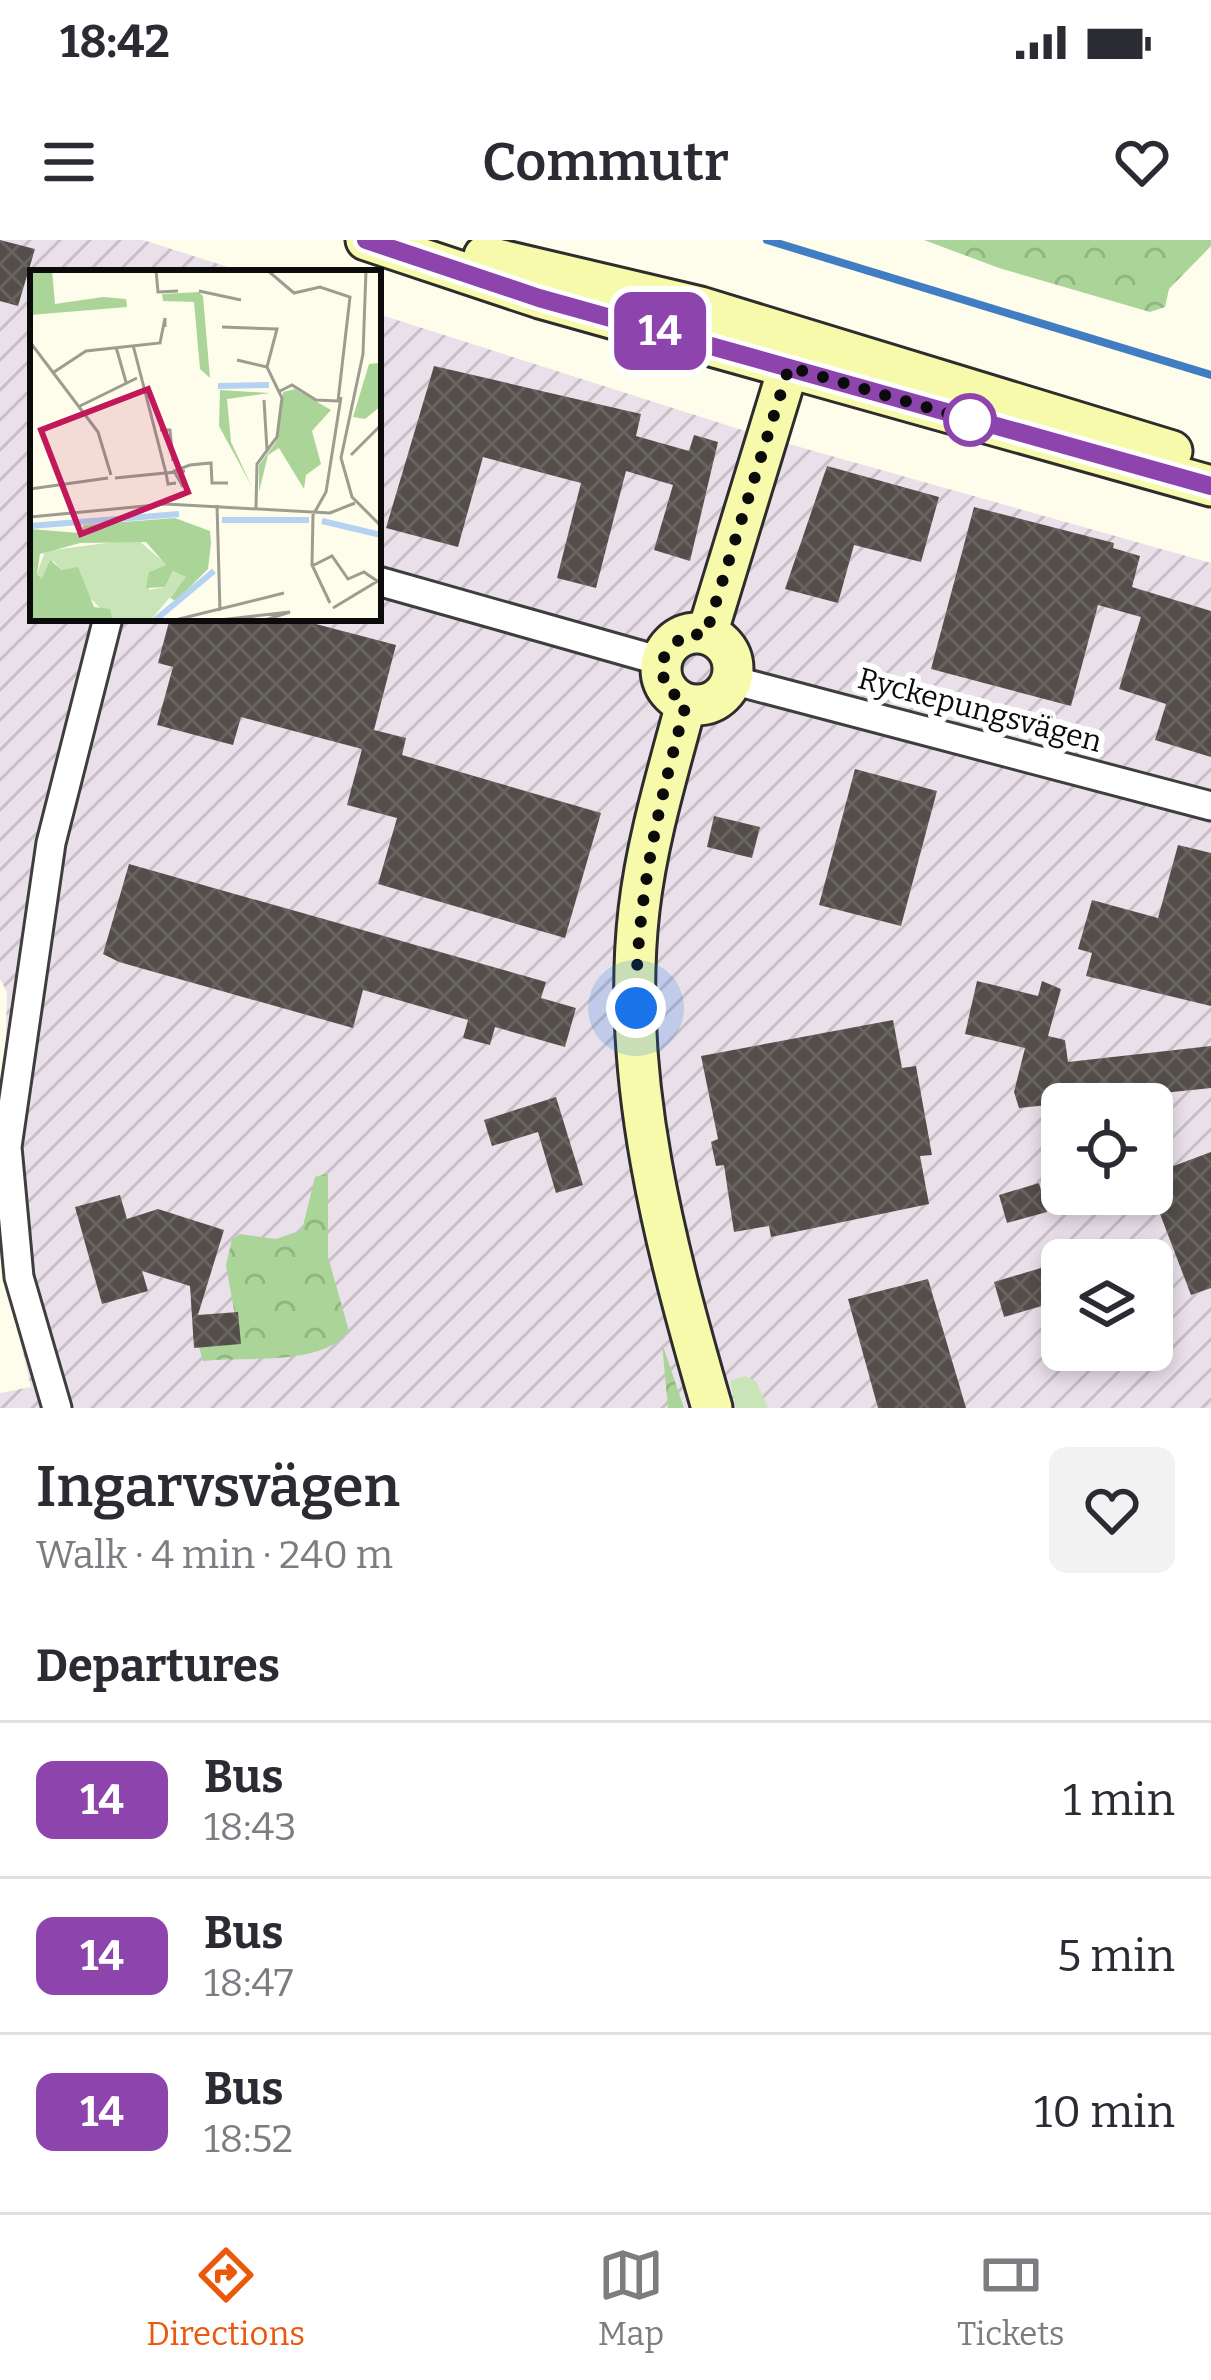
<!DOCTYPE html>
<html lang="en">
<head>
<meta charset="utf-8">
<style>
  body { margin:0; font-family:Bitter,serif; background:#f2f2f3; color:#2b2b33; height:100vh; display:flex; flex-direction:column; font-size:45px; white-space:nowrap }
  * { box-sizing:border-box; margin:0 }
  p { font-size:39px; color:#7c7c81 }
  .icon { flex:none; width:66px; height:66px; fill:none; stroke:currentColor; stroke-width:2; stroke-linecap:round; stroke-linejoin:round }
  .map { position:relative; height:1168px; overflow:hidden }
  .drawer { display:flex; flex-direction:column; background:#fff; flex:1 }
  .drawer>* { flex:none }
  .badge { padding:0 24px; border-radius:18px; font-size:42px; line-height:78px }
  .buttons { position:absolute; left:1041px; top:843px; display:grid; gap:24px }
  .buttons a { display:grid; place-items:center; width:132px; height:132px; border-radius:18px; background:#fff; box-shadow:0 6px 18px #0003; font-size:60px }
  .you { position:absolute; width:60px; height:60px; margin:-30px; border:9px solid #fff; border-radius:50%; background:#1a73e8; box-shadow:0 0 0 18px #1a73e833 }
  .map>.badge { position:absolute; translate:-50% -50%; box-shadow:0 0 0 6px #fff }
  h2 { padding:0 36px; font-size:45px; line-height:108px }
  .round { display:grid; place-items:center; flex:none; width:126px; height:126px; border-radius:18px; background:#f2f2f3 }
  .summary { display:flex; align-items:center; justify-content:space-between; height:204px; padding:0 36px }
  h1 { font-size:57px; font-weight:600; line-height:90px }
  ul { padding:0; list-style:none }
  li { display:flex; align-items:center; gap:36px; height:156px; padding:0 36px; border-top:3px solid #e1e1e2 }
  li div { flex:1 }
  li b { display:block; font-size:45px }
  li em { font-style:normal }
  li .badge { min-width:132px; font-weight:700; text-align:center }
  .status { display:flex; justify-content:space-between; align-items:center; height:84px; padding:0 60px; background:#fff; direction:ltr }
  .status svg { height:33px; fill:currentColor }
  header { display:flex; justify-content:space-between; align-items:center; height:156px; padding:0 36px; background:#fff; font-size:54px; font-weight:600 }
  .tab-bar { display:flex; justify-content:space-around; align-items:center; height:168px; border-top:3px solid #e1e1e2; background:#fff; font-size:33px; color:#7c7c81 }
  .tab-bar a { display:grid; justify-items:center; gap:6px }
  .tab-bar .active { color:#ea580c }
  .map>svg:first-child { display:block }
</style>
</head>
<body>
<div class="status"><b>18:42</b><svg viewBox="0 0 49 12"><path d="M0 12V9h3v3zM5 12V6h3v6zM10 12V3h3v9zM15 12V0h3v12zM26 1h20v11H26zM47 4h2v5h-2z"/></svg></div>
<header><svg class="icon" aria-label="menu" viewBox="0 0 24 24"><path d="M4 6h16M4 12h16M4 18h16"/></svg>Commutr<svg class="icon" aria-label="heart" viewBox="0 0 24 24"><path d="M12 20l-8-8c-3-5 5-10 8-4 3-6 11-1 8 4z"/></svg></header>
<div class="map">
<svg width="1211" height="1168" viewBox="0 0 1211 1168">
  <defs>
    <pattern id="industrial-furrows" width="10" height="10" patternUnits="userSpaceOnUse" patternTransform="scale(3)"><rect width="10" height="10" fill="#eae0ea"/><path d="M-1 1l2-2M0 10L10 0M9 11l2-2" fill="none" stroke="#c7bfc7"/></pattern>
    <pattern id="forest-crowns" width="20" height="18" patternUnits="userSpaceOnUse" patternTransform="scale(3)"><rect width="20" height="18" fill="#abd598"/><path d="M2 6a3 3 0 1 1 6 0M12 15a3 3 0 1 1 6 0" fill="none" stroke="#92b682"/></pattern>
    <pattern id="building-cross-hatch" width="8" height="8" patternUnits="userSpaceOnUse" patternTransform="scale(3)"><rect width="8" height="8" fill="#534e49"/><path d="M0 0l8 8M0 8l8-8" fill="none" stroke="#67635f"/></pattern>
  </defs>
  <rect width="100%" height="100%" fill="#fefdeb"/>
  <path fill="url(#industrial-furrows)" fill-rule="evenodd" d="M 0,0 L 143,0 L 247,33 L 33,33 L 33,378 L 378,378 L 378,74 L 764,197 L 1211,323 L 1211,1168 L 0,1168 L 0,1153 L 31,1147 L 0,1014 L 7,752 L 0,739 ZM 1062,864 L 1152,864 L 1152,954 L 1062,954 ZM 1062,1020 L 1152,1020 L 1152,1110 L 1062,1110 Z"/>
  <path fill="#c9e5b8" d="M 745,1136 L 756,1141 L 768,1168 L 736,1168 L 730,1141 Z"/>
  <g fill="url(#forest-crowns)">
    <path d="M 924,0 L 1211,0 L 1211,6 L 1169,49 L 1165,67 L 1150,72 L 999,28 Z"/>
    <path d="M 328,933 L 328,1017 L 349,1091 C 321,1127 246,1116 203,1121 L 199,1107 L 240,1104 L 226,1025 L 232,999 L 240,994 L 276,999 L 302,990 L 315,937 Z"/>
    <path d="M 662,1103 L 684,1168 L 668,1168 Z"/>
  </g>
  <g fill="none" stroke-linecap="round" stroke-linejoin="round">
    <path stroke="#407dc3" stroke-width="8" d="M 767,0 L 1211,135"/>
  </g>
  <g fill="url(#building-cross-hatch)">
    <path d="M 0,0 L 35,9 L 18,66 L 0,61 Z"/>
    <path d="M 434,126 L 641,174 L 636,196 L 689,211 L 694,195 L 718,202 L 690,321 L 654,310 L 673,245 L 626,231 L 596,348 L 557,338 L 581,243 L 483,217 L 458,307 L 386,288 Z"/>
    <path d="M 827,226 L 939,257 L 921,322 L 854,305 L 838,363 L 785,349 Z"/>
    <path d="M 974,267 L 1114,303 L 1113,308 L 1140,316 L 1132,347 L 1211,371 L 1211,517 L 1155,500 L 1166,464 L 1119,449 L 1141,377 L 1098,365 L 1071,466 L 931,429 Z"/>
    <path d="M 170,378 L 293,378 L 396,405 L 374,490 L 406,498 L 402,515 L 601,573 L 565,698 L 378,644 L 397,578 L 347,565 L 362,509 L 241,477 L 233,505 L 157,485 L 173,427 L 158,423 Z"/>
    <path d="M 855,529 L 937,551 L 901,686 L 819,665 Z"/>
    <path d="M 714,576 L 760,587 L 752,618 L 707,607 Z"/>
    <path d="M 1178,605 L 1211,613 L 1211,766 L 1086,736 L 1092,713 L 1078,709 L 1092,660 L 1158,678 Z"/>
    <path d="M 129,624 L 546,742 L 541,758 L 576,768 L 565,807 L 495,787 L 490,805 L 463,798 L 468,780 L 363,750 L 353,788 L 119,722 L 103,714 Z"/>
    <path d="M 977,741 L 1038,756 L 1042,741 L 1061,749 L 1048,796 L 1065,800 L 1068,822 L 1211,806 L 1211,848 L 1019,868 L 1014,852 L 1025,808 L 965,794 Z"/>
    <path d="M 893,780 L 902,828 L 916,826 L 932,915 L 920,916 L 929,964 L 771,997 L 769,986 L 734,992 L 724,925 L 716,926 L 711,902 L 718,899 L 701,816 Z"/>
    <path d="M 556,857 L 583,945 L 556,953 L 538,892 L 492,906 L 484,880 Z"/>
    <path d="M 1211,912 L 1211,1048 L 1191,1055 L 1152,953 L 1152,934 Z"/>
    <path d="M 1039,943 L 1047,972 L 1007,983 L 999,955 Z"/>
    <path d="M 120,955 L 127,979 L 158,969 L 224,990 L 198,1075 L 238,1072 L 241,1104 L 194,1108 L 190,1046 L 142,1031 L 148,1051 L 102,1064 L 75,967 Z"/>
    <path d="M 1051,1025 L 1062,1060 L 1004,1077 L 994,1042 Z"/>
    <path d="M 928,1039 L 966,1168 L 878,1168 L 848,1059 Z"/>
  </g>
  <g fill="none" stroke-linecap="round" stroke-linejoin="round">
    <defs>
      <g id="street">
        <path d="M 378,341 L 661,421"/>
        <path d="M 732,440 L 1211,566"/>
        <path d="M 57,1168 L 19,1037 L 7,907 L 51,603 L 108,378"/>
      </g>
      <g id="secondary">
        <path d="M 366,0 L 540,58 L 1211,246"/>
        <path d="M 484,16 L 700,67 L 1172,211"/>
        <circle cx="697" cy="429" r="36"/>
        <path d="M 707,394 L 796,103"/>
        <path d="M 686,464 C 668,532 647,600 639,670 C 620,837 666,1009 712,1168"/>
      </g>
    </defs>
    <use href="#street" stroke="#3e3e3e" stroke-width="33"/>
    <use href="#secondary" stroke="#2d2d2d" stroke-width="45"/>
    <use href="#street" stroke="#fff" stroke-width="27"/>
    <use href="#secondary" stroke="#f7f9ab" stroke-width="39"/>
  </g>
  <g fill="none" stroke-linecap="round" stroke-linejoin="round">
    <defs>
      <path id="line" d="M 366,0 L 539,58 L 1211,246"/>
    </defs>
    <use href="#line" stroke="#fff" stroke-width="27"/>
    <use href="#line" stroke="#8e44ad" stroke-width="18"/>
    <path stroke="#0b0b0b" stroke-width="12" stroke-dasharray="0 21.6" d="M 636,768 C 636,663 658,566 686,464 L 665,447 L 661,421 L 683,395 L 706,394 L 789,127 L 970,180"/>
  </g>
  <circle fill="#fff" stroke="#8e44ad" stroke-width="6" cx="970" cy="180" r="24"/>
  <g text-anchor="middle" stroke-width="12" stroke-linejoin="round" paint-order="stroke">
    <g font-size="30" fill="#0b0b0b" stroke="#fff">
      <text transform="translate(980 470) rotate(15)" y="10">Ryckepungsvägen</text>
    </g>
  </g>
  <g transform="translate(30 30)">
    <rect width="351" height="351" fill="#fefdeb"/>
    <path d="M 107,269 L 137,295 L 121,301 L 119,320 L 135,317 L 143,301 L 157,307 L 120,351 L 83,351 L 23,291 L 12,310 L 7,304 L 15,281 Z" fill="#c9e5b8"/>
    <path d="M 0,0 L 22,0 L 25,34 L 73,27 L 96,29 L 97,37 L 0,45 ZM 169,22 L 173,26 L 180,108 L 170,99 L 164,32 L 133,31 L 132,24 ZM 349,93 L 351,136 L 335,149 L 323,147 L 339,94 ZM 265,119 L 301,140 L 282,161 L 291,194 L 276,205 L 274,219 L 249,178 L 238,185 L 229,222 L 229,195 L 246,172 L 253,122 ZM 190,120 L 240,123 L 197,129 L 201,172 L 222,217 L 189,156 ZM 145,248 L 180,261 L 181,273 L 178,299 L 146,331 L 140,328 L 156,307 L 143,301 L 135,317 L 116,318 L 119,302 L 136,295 L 116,272 L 50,273 L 10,284 L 7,304 L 12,309 L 20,290 L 32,300 L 48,297 L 64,337 L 80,339 L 83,351 L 0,351 L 0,259 L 49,263 L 54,255 Z" fill="#abd598"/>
    <path fill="none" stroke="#b4d2f1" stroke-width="6" d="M 188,116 L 239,115M 192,250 L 279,250M 292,251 L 351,265M 0,256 L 149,244M 124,351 L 184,301"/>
    <path fill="none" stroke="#9d9c91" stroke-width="3" d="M 126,0 L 128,22 L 148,21M 237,0 L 264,23 L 290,17 L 320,27 L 308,131 L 286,130 L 262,115 L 250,121M 336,0 L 333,84 L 311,188 L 322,227 L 351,256M 169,21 L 211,30M 192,57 L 247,59 L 237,97M 0,72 L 68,162 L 81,205M 103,75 L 136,203 L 155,201M 86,77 L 96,112M 207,90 L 237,97 L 252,128 L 247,167 L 227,194 L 226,238M 24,102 L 56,81 L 130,73 L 135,48 L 135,57M 234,130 L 237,180M 50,136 L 107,108M 130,160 L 140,160 L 143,191M 321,185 L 351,155M 85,208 L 136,203 L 138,214 L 146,213M 153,217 L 144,201 L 160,195 L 181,193 L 182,213 L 198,213M 0,219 L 78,208M 187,235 L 190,341M 0,247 L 136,234 L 300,243 L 325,233M 282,296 L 302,286 L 318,309 L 334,302 L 347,311M 300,333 L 282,295 L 283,245 L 296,222 L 311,127M 303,338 L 351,309M 141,351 L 254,323M 181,351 L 260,342 L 232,351"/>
    <path fill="#c2185b" fill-opacity="0.15" stroke="#c2185b" stroke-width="6" d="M 118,119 L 158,222 L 51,264 L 11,160 Z"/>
    <rect width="351" height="351" fill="none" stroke="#0b0b0b" stroke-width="6"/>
  </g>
</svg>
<div class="buttons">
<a><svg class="icon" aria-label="locate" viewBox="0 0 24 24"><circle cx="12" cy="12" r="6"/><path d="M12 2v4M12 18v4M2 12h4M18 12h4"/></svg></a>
<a><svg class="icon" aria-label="layers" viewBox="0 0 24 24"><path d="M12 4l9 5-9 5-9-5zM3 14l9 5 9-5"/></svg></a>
</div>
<div class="you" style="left:636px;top:768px"></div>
<b class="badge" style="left:660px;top:91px;background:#8e44ad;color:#fff">14</b>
</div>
<section class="drawer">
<div class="summary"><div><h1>Ingarvsvägen</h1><p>Walk · 4 min · 240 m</p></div><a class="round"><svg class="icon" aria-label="heart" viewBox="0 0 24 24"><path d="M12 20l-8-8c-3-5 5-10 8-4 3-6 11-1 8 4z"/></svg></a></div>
<h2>Departures</h2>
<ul>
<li><span class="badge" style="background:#8e44ad;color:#fff">14</span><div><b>Bus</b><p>18:43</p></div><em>1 min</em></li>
<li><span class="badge" style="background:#8e44ad;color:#fff">14</span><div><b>Bus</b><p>18:47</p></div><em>5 min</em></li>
<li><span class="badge" style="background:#8e44ad;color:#fff">14</span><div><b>Bus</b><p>18:52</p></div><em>10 min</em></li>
</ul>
</section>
<nav class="tab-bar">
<a class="active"><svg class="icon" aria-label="directions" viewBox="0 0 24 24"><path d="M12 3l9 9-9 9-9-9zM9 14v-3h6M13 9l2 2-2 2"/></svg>Directions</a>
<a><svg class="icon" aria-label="map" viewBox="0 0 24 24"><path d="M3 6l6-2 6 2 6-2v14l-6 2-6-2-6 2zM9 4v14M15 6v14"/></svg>Map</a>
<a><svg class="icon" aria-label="tickets" viewBox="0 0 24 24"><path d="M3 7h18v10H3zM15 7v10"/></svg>Tickets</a>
</nav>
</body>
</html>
